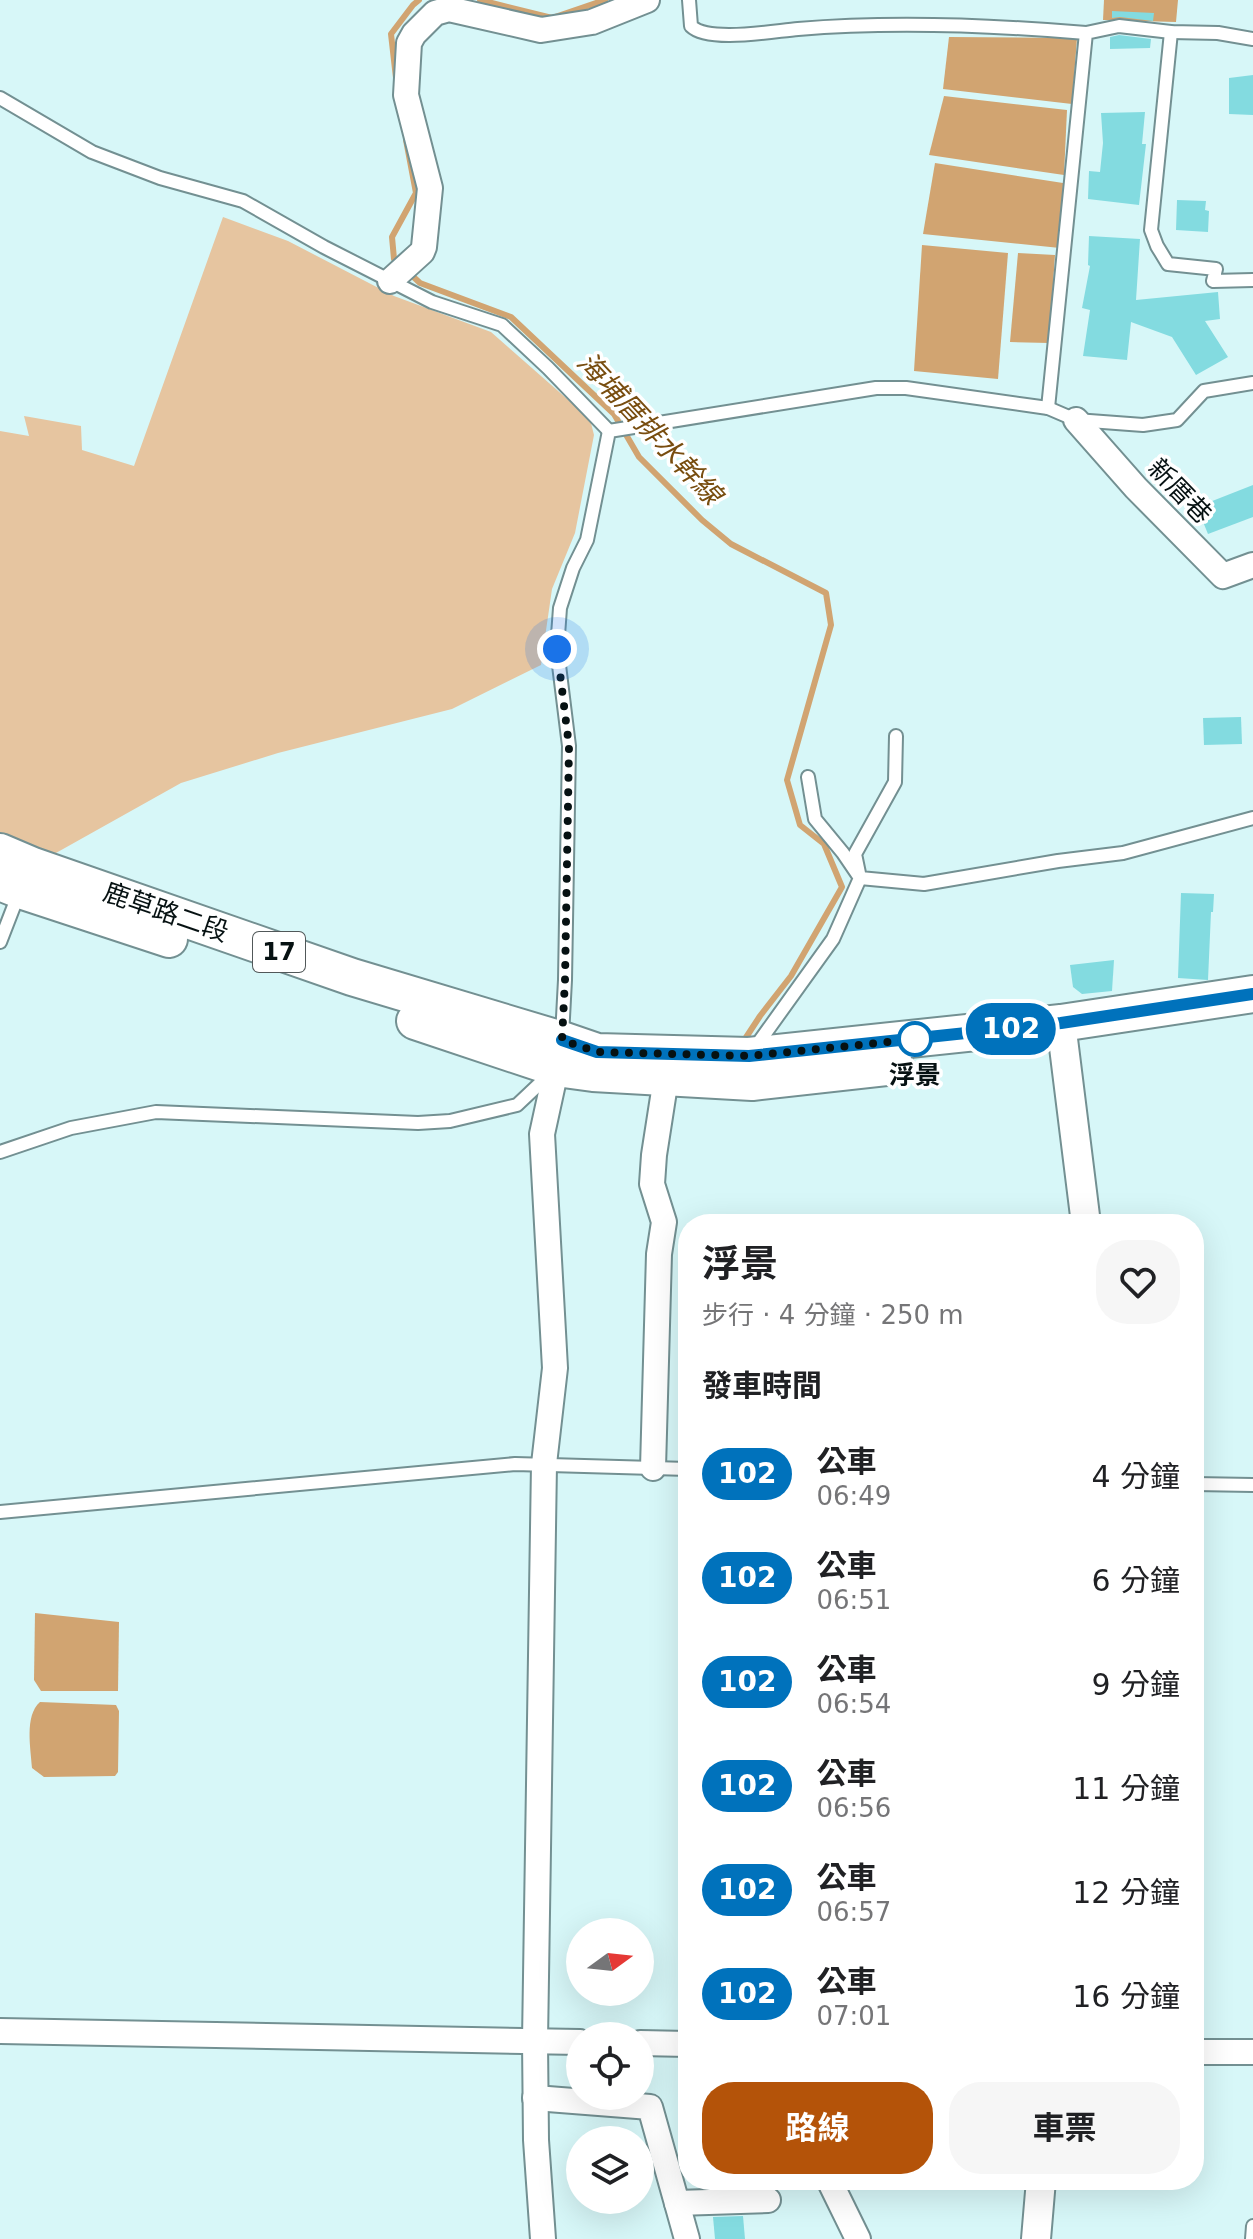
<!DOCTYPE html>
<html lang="zh-TW">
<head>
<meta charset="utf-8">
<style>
  body { margin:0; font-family:"DejaVu Sans","Noto Sans TC",sans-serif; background:#f6f6f6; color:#202124; height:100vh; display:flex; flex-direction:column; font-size:30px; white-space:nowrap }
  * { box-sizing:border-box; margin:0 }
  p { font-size:26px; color:#757577 }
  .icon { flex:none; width:44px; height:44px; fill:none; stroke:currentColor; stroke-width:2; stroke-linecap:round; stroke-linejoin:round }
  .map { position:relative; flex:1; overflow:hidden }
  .drawer { position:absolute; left:678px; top:1214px; width:526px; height:976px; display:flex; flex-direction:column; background:#fff; border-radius:32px; box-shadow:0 8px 32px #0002 }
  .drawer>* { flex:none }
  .badge { padding:0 16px; border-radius:26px; font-size:28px; line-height:52px }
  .needle { width:52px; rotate:75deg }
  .fabs { position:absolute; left:566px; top:1918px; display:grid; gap:16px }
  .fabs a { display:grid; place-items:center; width:88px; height:88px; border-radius:50%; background:#fff; box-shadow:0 8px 32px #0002; font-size:40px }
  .you { position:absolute; width:40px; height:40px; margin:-20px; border:6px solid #fff; border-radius:50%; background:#1a73e8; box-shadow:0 0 0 12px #1a73e833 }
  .map>.badge { position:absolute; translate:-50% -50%; box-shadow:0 0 0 4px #fff }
  h2 { padding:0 24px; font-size:30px; line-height:72px }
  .round { display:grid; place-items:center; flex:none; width:84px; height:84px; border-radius:32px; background:#f6f6f6 }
  .summary { display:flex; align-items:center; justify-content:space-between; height:136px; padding:0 24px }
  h1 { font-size:38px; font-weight:700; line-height:60px }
  .button { display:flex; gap:16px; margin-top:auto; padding:16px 24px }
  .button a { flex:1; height:92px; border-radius:32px; background:#b45309; color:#fff; font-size:32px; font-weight:700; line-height:92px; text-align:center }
  .button a+a { background:#f6f6f6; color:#202124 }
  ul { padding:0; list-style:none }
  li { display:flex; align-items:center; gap:24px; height:104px; padding:0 24px }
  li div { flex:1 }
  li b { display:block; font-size:30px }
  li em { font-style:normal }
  li .badge { min-width:88px; font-weight:700; text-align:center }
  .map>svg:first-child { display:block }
</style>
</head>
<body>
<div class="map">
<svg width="1253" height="2239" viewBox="0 0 1253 2239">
  <rect width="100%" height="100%" fill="#d7f7f8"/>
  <path fill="#e6c5a0" d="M 223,217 L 288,241 L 394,296 L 491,332 L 590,419 L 594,435 L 575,533 L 552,589 L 541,665 L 452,709 L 278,753 L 181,783 L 47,858 L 0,838 L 0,431 L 29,436 L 24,416 L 81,426 L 82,450 L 134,466 Z"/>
  <g fill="#d1a471">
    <path d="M 1104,0 L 1178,0 L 1176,22 L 1103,20 Z"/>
    <path d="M 949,37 L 1077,38 L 1072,104 L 943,89 Z"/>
    <path d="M 944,96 L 1067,110 L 1064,175 L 929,155 Z"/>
    <path d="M 935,163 L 1063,183 L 1060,248 L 923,234 Z"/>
    <path d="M 922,245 L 1008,253 L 998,379 L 914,371 Z"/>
    <path d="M 1018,253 L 1055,255 L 1049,343 L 1010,342 Z"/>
    <path d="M 35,1613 L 119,1622 L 118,1691 L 41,1691 L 34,1680 Z"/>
    <path d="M 40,1702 L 116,1705 L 119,1711 L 118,1772 L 115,1776 L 44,1777 L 32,1768 C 31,1749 24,1716 40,1702 Z"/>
  </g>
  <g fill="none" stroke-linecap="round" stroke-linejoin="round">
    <g stroke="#d1a471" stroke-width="6">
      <path d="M 480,0 L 552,18 L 605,0"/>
      <path d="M 396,78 L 391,34 L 413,5 L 419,0"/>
      <path d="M 399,264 L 394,259 L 392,237 L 416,193 L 406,140"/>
      <path d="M 407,271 L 420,283 L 511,317 L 614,414 L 639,457 L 702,520 L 731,544 L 826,593 L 831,625 L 787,780 L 800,825 L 824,844 L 842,887 L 791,976 L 760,1016 L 743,1042 L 739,1042"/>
    </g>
  </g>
  <g fill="#83dbe0">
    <path d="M 1112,11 L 1154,13 L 1153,21 L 1120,17 L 1112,18 Z"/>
    <path d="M 1119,35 L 1151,39 L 1150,48 L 1110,49 L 1110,37 Z"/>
    <path d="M 1253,75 L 1253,115 L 1229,114 L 1229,78 Z"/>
    <path d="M 1145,112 L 1142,144 L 1146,144 L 1139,205 L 1088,199 L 1089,171 L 1100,172 L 1103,143 L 1101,113 Z"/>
    <path d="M 1177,200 L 1206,201 L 1205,210 L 1209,211 L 1208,232 L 1176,230 Z"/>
    <path d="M 1089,236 L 1140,239 L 1136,300 L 1218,292 L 1220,319 L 1205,321 L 1228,357 L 1196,375 L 1172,337 L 1131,322 L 1127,360 L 1083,356 L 1090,310 L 1082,308 L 1090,266 L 1088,265 Z"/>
    <path d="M 1253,485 L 1253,517 L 1208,534 L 1197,507 Z"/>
    <path d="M 1241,717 L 1242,744 L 1204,745 L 1203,718 Z"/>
    <path d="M 1181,893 L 1214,894 L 1213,912 L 1211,912 L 1208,980 L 1178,978 Z"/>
    <path d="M 1114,960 L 1112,991 L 1082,994 L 1073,987 L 1070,965 Z"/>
    <path d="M 743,2216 L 745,2239 L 715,2239 L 713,2217 Z"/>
  </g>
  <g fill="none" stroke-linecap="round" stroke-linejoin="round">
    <defs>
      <g id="service">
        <path d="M 689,0 L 691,26 C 708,43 773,31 798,29 C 894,21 991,25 1086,33"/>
        <path d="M 1171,32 L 1151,230 L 1157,246 L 1168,264 L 1216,269 L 1213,281 L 1253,280"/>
        <path d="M 0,98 L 92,152 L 160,178 L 243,201 L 324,247 L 432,302 L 502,325 L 548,368 L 609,431"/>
        <path d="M 1048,408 L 1086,33 L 1119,26 L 1171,32 L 1218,33 L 1253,39"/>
        <path d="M 896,736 L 895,782 L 855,854 L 860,878 L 924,884 L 1058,861 L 1123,853 L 1253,818"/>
        <path d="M 0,942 L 19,893"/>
        <path d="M 562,1036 L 565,980 L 569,746 L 557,649 L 560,608 L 573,568 L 587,540 L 609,431 L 876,388 L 906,388 L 1048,408 L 1076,420 L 1143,425 L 1177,420 L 1204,391 L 1253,383"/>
        <path d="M 754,1049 L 833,939 L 860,878 L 843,853 L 815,819 L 808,777"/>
        <path d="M 0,1152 L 71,1128 L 156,1112 L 418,1123 L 450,1121 L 517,1105 L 552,1072"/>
        <path d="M 1194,1484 L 1253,1485"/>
        <path d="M 0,1512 L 515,1464 L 688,1469"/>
        <path d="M 1252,2239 L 1253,2226"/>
      </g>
      <g id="minor">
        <path d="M 390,281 L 422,252 L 424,247 L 430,188 L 406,95 L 409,43 L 414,34 L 435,13 L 449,9 L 541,30 L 592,22 L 647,0"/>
        <path d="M 1076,420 L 1136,488 L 1223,576 L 1253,565"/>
        <path d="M 653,1468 L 659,1254 L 664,1222 L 652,1184 L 654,1155 L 666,1078"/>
        <path d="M 0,2031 L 580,2042"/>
        <path d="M 640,2043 L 688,2044"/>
        <path d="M 1194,2052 L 1253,2052"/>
        <path d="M 535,2098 L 650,2107 L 687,2239"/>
        <path d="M 831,2184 L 858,2239"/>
        <path d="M 677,2203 L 768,2200"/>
        <path d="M 543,2239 L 536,2140 L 535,2041 L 544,1464 L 555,1368 L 542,1134 L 559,1056"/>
      </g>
      <g id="tertiary">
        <path d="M 1061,1023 L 1086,1224"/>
        <path d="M 1036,2239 L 1041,2180"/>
      </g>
      <g id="primary">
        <path d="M 0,852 L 33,866 L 352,977 L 562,1040 L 597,1052 L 749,1056 L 1061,1023 L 1253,994"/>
        <path d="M 0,882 L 20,890 L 169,939"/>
        <path d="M 415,1021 L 556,1068 L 593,1073 L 752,1082 L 895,1066"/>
      </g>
    </defs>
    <use href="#service" stroke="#739092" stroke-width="16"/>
    <use href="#minor" stroke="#739092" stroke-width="28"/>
    <use href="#tertiary" stroke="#739092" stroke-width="32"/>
    <use href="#primary" stroke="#739092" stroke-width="40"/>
    <use href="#service" stroke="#fff" stroke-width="12"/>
    <use href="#minor" stroke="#fff" stroke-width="24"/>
    <use href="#tertiary" stroke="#fff" stroke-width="28"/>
    <use href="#primary" stroke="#fff" stroke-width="36"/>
  </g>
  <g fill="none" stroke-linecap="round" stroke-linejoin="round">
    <defs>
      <path id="line" d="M 562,1040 L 597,1052 L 749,1056 L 1061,1023 L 1253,994"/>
    </defs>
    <use href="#line" stroke="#fff" stroke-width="18"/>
    <use href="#line" stroke="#0072bc" stroke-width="12"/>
    <path stroke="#061112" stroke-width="8" stroke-dasharray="0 14.4" d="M 557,649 L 569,746 L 565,980 L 562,1040 L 597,1052 L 749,1056 L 918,1039 L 915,1039"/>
  </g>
  <circle fill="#fff" stroke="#0072bc" stroke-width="4" cx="915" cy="1039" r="16"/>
  <g text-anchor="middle" stroke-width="7" stroke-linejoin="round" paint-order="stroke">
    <rect fill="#fff" stroke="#515859" stroke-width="2" x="253" y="932" width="52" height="40" rx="6"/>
    <g font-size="24" font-weight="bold" fill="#061112">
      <text x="279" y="960">17</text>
    </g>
    <g font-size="26" fill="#061112" stroke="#fff">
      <text transform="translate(1180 491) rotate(46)" y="9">新厝巷</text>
      <text transform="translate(166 912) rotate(19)" y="9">鹿草路二段</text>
    </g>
    <g font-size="26" font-weight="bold" fill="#061112" stroke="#fff">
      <text x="915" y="1084">浮景</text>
    </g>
    <g font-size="28" font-style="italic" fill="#784d0f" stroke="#fff">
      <text transform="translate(650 428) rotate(47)" y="10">海埔厝排水幹線</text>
    </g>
  </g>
</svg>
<div class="fabs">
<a><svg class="needle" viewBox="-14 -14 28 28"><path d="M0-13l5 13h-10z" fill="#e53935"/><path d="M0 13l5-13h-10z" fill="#757577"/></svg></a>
<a><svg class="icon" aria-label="locate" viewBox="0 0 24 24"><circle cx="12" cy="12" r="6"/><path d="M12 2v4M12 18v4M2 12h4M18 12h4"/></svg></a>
<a><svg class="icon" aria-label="layers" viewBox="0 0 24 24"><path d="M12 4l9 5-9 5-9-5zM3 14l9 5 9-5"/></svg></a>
</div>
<div class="you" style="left:557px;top:649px"></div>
<b class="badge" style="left:1011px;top:1029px;background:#0072bc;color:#fff">102</b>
<section class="drawer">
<div class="summary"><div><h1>浮景</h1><p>步行 · 4 分鐘 · 250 m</p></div><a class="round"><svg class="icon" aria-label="heart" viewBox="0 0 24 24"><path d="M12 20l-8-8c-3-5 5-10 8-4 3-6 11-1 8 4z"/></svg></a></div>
<h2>發車時間</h2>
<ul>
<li><span class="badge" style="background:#0072bc;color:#fff">102</span><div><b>公車</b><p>06:49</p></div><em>4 分鐘</em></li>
<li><span class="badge" style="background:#0072bc;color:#fff">102</span><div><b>公車</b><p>06:51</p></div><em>6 分鐘</em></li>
<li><span class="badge" style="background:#0072bc;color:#fff">102</span><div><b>公車</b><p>06:54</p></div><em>9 分鐘</em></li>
<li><span class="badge" style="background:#0072bc;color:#fff">102</span><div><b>公車</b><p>06:56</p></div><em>11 分鐘</em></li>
<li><span class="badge" style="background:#0072bc;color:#fff">102</span><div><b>公車</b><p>06:57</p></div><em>12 分鐘</em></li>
<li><span class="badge" style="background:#0072bc;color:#fff">102</span><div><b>公車</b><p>07:01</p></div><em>16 分鐘</em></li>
</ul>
<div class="button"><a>路線</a><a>車票</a></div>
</section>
</div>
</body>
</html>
